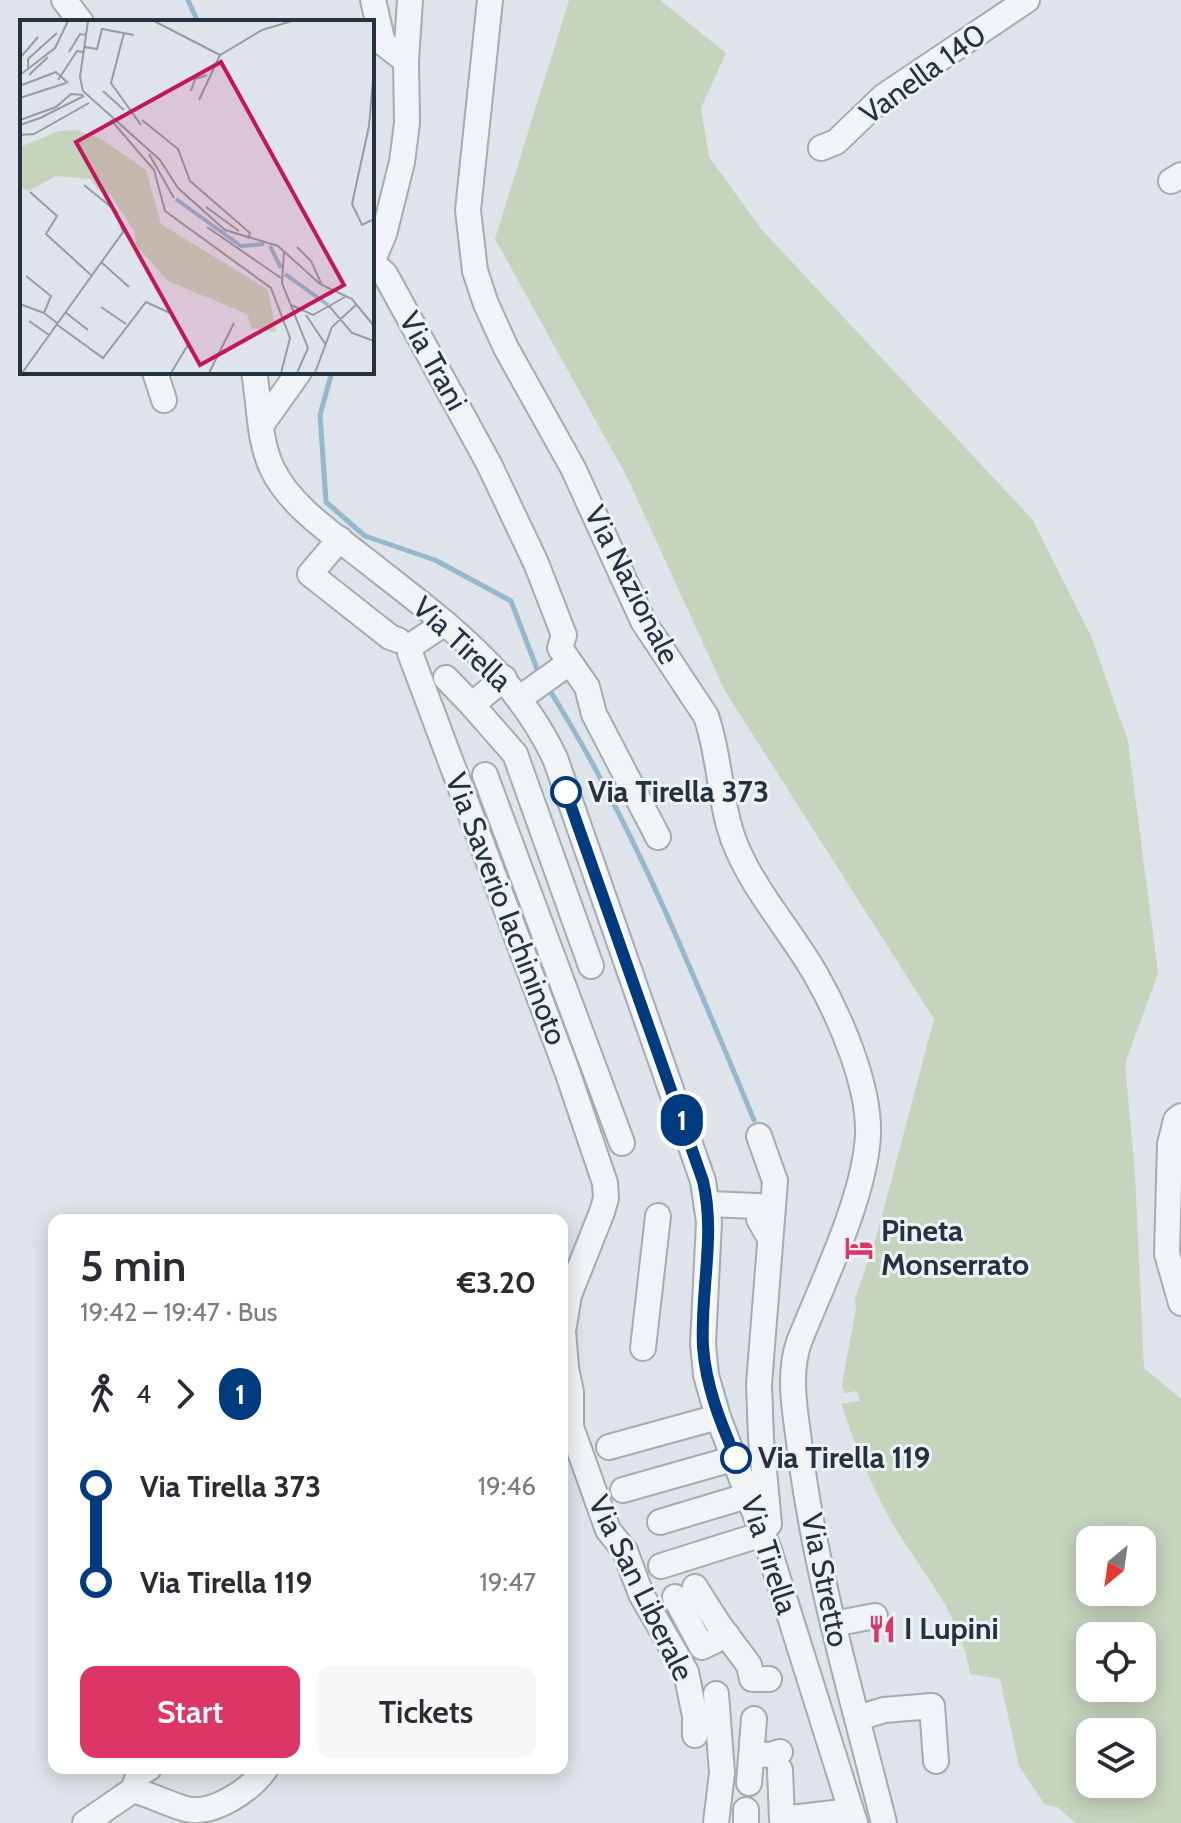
<!DOCTYPE html>
<html lang="en">
<head>
<meta charset="utf-8">
<style>
  body { margin:0; font-family:Cabin,sans-serif; background:#f7f7f7; color:#2b2b33; height:100vh; display:flex; flex-direction:column; font-size:30px; white-space:nowrap }
  * { box-sizing:border-box; margin:0 }
  p { font-size:26px; color:#7c7c81 }
  .icon { flex:none; width:44px; height:44px; fill:none; stroke:currentColor; stroke-width:2; stroke-linecap:round; stroke-linejoin:round }
  .map { position:relative; flex:1; overflow:hidden }
  .panel { position:absolute; left:48px; top:1214px; width:520px; height:560px; display:flex; flex-direction:column; background:#fff; border-radius:16px; box-shadow:0 4px 20px #0003 }
  .panel>* { flex:none }
  .badge { padding:0 16px; border-radius:26px; font-size:28px; line-height:52px }
  .needle { width:52px; rotate:209deg }
  .buttons { position:absolute; left:1076px; top:1526px; display:grid; gap:16px }
  .buttons a { display:grid; place-items:center; width:80px; height:80px; border-radius:16px; background:#fff; box-shadow:0 4px 20px #0003; font-size:40px }
  .map>.badge { position:absolute; translate:-50% -50%; box-shadow:0 0 0 4px #fff }
  .legs { display:flex; align-items:center; gap:12px; height:88px; padding:0 32px; font-size:26px }
  .legs p { margin-inline-start:auto }
  .summary { display:flex; align-items:center; justify-content:space-between; height:136px; padding:0 32px }
  h1 { font-size:44px; font-weight:600; line-height:60px }
  .button { display:flex; gap:16px; margin-top:auto; padding:16px 32px }
  .button a { flex:1; height:92px; border-radius:16px; background:#db3665; color:#fff; font-size:32px; font-weight:600; line-height:92px; text-align:center }
  .button a+a { background:#f7f7f7; color:#2b2b33 }
  ul { padding:0 32px; list-style:none }
  li { display:flex; align-items:center; gap:28px; height:96px; font-size:30px }
  li i { display:grid; place-items:center; width:12px; height:100%; margin:0 10px; background:currentColor }
  li i::after { content:''; width:20px; height:20px; margin:-10px; border:6px solid; border-radius:50%; background:#fff }
  li p { margin-inline-start:auto }
  li:first-child i { background:linear-gradient(#0000 50%,currentColor 0) }
  li:last-child i { background:linear-gradient(currentColor 50%,#0000 0) }
  .map>svg:first-child { display:block }
</style>
</head>
<body>
<div class="map">
<svg width="1181" height="1823" viewBox="0 0 1181 1823">
  <rect width="100%" height="100%" fill="#dee4e9"/>
  <path fill="#c6d4be" fill-rule="evenodd" d="M 569,0 L 660,0 L 726,53 L 701,108 L 709,157 L 762,230 L 1032,519 L 1091,636 L 1128,741 L 1158,973 L 1125,1064 L 1135,1174 L 1144,1368 L 1181,1399 L 1181,1823 L 1076,1823 L 1057,1807 L 1045,1805 L 1019,1766 L 1000,1679 L 970,1674 C 962,1611 915,1566 886,1512 C 868,1478 854,1441 841,1404 L 860,1401 L 857,1391 L 844,1393 L 842,1385 L 856,1308 L 855,1299 L 876,1238 L 934,1019 L 725,691 L 627,477 L 495,239 ZM 1090,1540 L 1142,1540 L 1142,1592 L 1090,1592 ZM 1090,1636 L 1142,1636 L 1142,1688 L 1090,1688 ZM 1090,1732 L 1142,1732 L 1142,1784 L 1090,1784 Z"/>
  <g fill="none" stroke-linecap="round" stroke-linejoin="round">
    <g stroke="#95b8cd" stroke-width="5">
      <path d="M 188,0 L 198,22"/>
      <path d="M 332,372 L 320,415 L 326,502 L 365,536 L 435,560 L 511,601 L 539,674"/>
      <path d="M 547,686 C 633,822 692,972 754,1120"/>
    </g>
    <defs>
      <g id="minor">
        <path d="M 64,0 L 81,22"/>
        <path d="M 373,0 L 383,43 L 406,61"/>
        <path d="M 490,0 L 468,210 L 475,271 L 486,304 L 506,348 L 573,468 L 643,621 L 706,716 C 721,758 719,805 736,846 C 756,894 791,931 816,975 C 840,1017 870,1086 868,1135 C 865,1197 822,1284 799,1342 C 787,1377 796,1414 800,1450 C 816,1577 853,1699 884,1823"/>
        <path d="M 821,148 L 836,142 L 884,96 L 1027,0"/>
        <path d="M 1171,181 L 1181,175"/>
        <path d="M 372,262 L 385,274 L 489,464 L 536,563 L 564,635 L 560,648 L 587,687 L 594,714 L 658,837"/>
        <path d="M 372,262 L 384,234 L 402,162 L 407,123 L 406,61 L 410,0"/>
        <path d="M 155,372 L 164,400"/>
        <path d="M 254,372 C 260,403 258,439 272,468 C 289,505 331,533 363,558 C 440,619 511,667 555,758 L 703,1181 L 709,1222 L 703,1344 L 706,1375 L 718,1417 L 769,1550 L 855,1823"/>
        <path d="M 262,424 L 299,372"/>
        <path d="M 340,539 L 310,574 L 390,637 L 398,640"/>
        <path d="M 445,623 L 412,645 L 410,653 L 567,1071 L 605,1183 L 606,1198 L 602,1212 L 569,1295 L 563,1331 L 566,1368 L 571,1392 L 571,1427 L 608,1530 L 625,1551 L 641,1594 L 686,1672 L 695,1716 L 695,1735"/>
        <path d="M 446,678 L 472,705 L 504,678"/>
        <path d="M 520,698 L 569,663"/>
        <path d="M 472,705 L 515,754 L 591,966"/>
        <path d="M 485,775 L 622,1143"/>
        <path d="M 1181,1116 L 1176,1120 L 1170,1144 L 1167,1254 L 1181,1303"/>
        <path d="M 759,1136 L 775,1181 L 759,1384 L 761,1439 L 769,1524"/>
        <path d="M 708,1204 L 758,1206 L 759,1219 L 768,1235"/>
        <path d="M 643,1348 L 658,1216"/>
        <path d="M 609,1447 L 718,1417"/>
        <path d="M 623,1490 L 736,1458"/>
        <path d="M 660,1522 L 750,1495"/>
        <path d="M 661,1566 L 763,1534"/>
        <path d="M 695,1587 L 719,1625 L 749,1665 L 752,1679 L 769,1679"/>
        <path d="M 675,1597 L 702,1647 L 727,1635"/>
        <path d="M 833,1624 L 875,1616"/>
        <path d="M 858,1718 L 884,1710 L 932,1706 L 936,1761"/>
        <path d="M 753,1754 L 770,1755 L 780,1752"/>
        <path d="M 780,1770 L 782,1819 L 851,1811"/>
        <path d="M 749,1783 L 754,1719"/>
        <path d="M 133,1790 C 151,1795 168,1804 186,1809 C 213,1816 252,1789 266,1768"/>
        <path d="M 85,1823 L 133,1790 L 139,1774 L 149,1768"/>
        <path d="M 716,1823 L 722,1773 L 716,1694"/>
        <path d="M 746,1823 L 746,1810"/>
      </g>
    </defs>
    <use href="#minor" stroke="#a3abb3" stroke-width="28"/>
    <use href="#minor" stroke="#f1f4f7" stroke-width="24"/>
  </g>
  <g fill="none" stroke-linecap="round" stroke-linejoin="round">
    <defs>
      <path id="line-1" d="M 566,792 L 703,1181 C 716,1236 700,1291 703,1347 C 706,1386 720,1422 736,1458"/>
    </defs>
    <use href="#line-1" stroke="#fff" stroke-width="18"/>
    <use href="#line-1" stroke="#003b80" stroke-width="12"/>
  </g>
  <defs>
    <symbol id="hotel-bare" viewBox="-9 -9 18 18"><path d="M-6-4.5h1.5V1H6V5H4.5V3h-9V5H-6ZM-4 0a1.8 1.8 0 1 1 3.6 0ZM.5 0V-2.5h3Q6-2.5 6 0Z" fill="#db3665" stroke="#edf2f6" stroke-width="2.5" paint-order="stroke"/></symbol>
    <symbol id="restaurant-bare" viewBox="-9 -9 18 18"><path d="M-5-6h1v4h1v-4h1v4h1v-4h1v5L-1.5 .5V6h-2V.5L-5-1ZM5-6V6H3V1.5H1.5Q1.5-4 5-6Z" fill="#db3665" stroke="#edf2f6" stroke-width="2.5" paint-order="stroke"/></symbol>
  </defs>
  <g fill-rule="evenodd">
    <use href="#hotel-bare" x="839" y="1228" width="40" height="40"/>
    <use href="#restaurant-bare" x="862" y="1609" width="40" height="40"/>
  </g>
  <g fill="#fff" stroke="#003b80" stroke-width="4">
    <circle cx="566" cy="792" r="14"/>
    <circle cx="736" cy="1458" r="14"/>
  </g>
  <g text-anchor="middle" stroke-width="6" stroke-linejoin="round" paint-order="stroke">
    <g font-size="30" fill="#253341" stroke="#edf2f6">
      <text transform="translate(923 74) rotate(-36)" y="10">Vanella 140</text>
      <text transform="translate(433 361) rotate(61)" y="10">Via Trani</text>
      <text transform="translate(632 585) rotate(63)" y="10">Via Nazionale</text>
      <text transform="translate(462 644) rotate(43)" y="10">Via Tirella</text>
      <text transform="translate(506 909) rotate(69)" y="10">Via Saverio Iachininoto</text>
      <text transform="translate(769 1555) rotate(72)" y="10">Via Tirella</text>
      <text transform="translate(825 1580) rotate(78)" y="10">Via Stretto</text>
      <text transform="translate(641 1588) rotate(64)" y="10">Via San Liberale</text>
    </g>
    <g font-size="30" font-weight="bold" fill="#253341" stroke="#edf2f6" text-anchor="start">
      <text x="588" y="802">Via Tirella 373</text>
      <text x="758" y="1468">Via Tirella 119</text>
    </g>
    <g font-size="30" font-weight="bold" fill="#253341" stroke="#edf2f6" text-anchor="start">
      <text x="881" y="1241">Pineta<tspan x="881" dy="34">Monserrato</tspan></text>
      <text x="904" y="1639">I Lupini</text>
    </g>
  </g>
  <g transform="translate(20 20)">
    <rect width="354" height="354" fill="#dee4e9"/>
    <path d="M 56,110 L 80,118 L 126,150 L 141,204 L 248,270 L 256,312 L 232,308 L 227,294 L 148,261 L 116,225 L 114,211 L 91,175 L 77,169 L 71,159 L 36,156 L 9,171 L 0,167 L 0,127 L 39,111 Z" fill="#c6d4be"/>
    <path fill="none" stroke="#95b8cd" stroke-width="4" d="M 156,179 L 221,226 L 244,224M 250,226 L 261,248M 265,254 L 308,285"/>
    <path fill="none" stroke="#949da6" stroke-width="2" d="M 68,1 L 60,57 L 63,71 L 140,140 L 158,168 L 205,210 L 258,226 L 300,264 L 332,279 L 354,306M 134,1 L 200,35 L 242,10 L 272,1M 104,13 L 91,63 L 121,105M 64,27 L 77,29 L 82,9 L 114,15M 49,32 L 60,14 L 66,15M 0,38 L 18,17M 354,49 L 349,106 L 332,184 L 342,205 L 354,199M 8,50 L 8,39 L 37,13M 0,55 L 35,28 L 48,1M 9,55 L 28,37M 38,60 L 57,31 L 63,32M 2,65 L 36,52 L 48,63M 83,71 L 104,90M 171,71 L 175,59 L 187,55M 0,78 L 46,63M 179,80 L 200,35M 22,97 L 64,76M 0,100 L 36,87 L 51,74 L 63,75M 91,100 L 134,150 L 145,191 L 251,268 L 270,318 L 261,353M 122,100 L 158,129 L 170,161 L 230,213 L 228,219M 0,105 L 23,97M 0,115 L 14,114 L 69,83M 129,134 L 154,178M 10,172 L 37,196 L 26,214 L 72,256M 186,187 L 219,211M 187,207 L 261,258M 277,227 L 291,241 L 301,263M 264,231 L 262,263 L 288,328 L 277,353M 81,242 L 109,267M 6,256 L 31,276 L 24,293 L 37,303M 0,284 L 24,293M 271,285 L 293,295 L 325,277M 309,286 L 332,313 L 354,321M 81,287 L 106,304M 45,292 L 68,310M 286,295 L 306,325M 9,301 L 29,315M 36,304 L 83,338 L 126,282 L 150,293M 2,353 L 103,212 L 96,191 L 64,165M 151,353 L 169,323M 189,353 L 214,303M 295,353 L 312,307 L 337,284"/>
    <path fill="#c2185b" fill-opacity="0.15" stroke="#c2185b" stroke-width="4" d="M 201,42 L 324,265 L 180,345 L 56,122 Z"/>
    <rect width="354" height="354" fill="none" stroke="#253341" stroke-width="4"/>
  </g>
</svg>
<div class="buttons">
<a><svg class="needle" viewBox="-14 -14 28 28"><path d="M0-13l5 13h-10z" fill="#e53935"/><path d="M0 13l5-13h-10z" fill="#7c7c81"/></svg></a>
<a><svg class="icon" aria-label="locate" viewBox="0 0 24 24"><circle cx="12" cy="12" r="6"/><path d="M12 2v4M12 18v4M2 12h4M18 12h4"/></svg></a>
<a><svg class="icon" aria-label="layers" viewBox="0 0 24 24"><path d="M12 4l9 5-9 5-9-5zM3 14l9 5 9-5"/></svg></a>
</div>
<b class="badge" style="left:682px;top:1120px;background:#003b80;color:#fff">1</b>
<section class="panel">
<div class="summary"><div><h1>5 min</h1><p>19:42 – 19:47 · Bus</p></div><b>€3.20</b></div>
<div class="legs"><svg class="icon" aria-label="walk" viewBox="0 0 24 24"><circle cx="13" cy="4" r="2"/><path d="M13 8l-2 6 4 7M11 14l-3 7M7 12l3-4h3l4 4"/></svg>4<svg class="icon" aria-label="forward" viewBox="0 0 24 24"><path d="M9 5l7 7-7 7"/></svg><b class="badge" style="background:#003b80;color:#fff">1</b></div>
<ul>
<li><i style="color:#003b80"></i><b>Via Tirella 373</b><p>19:46</p></li>
<li><i style="color:#003b80"></i><b>Via Tirella 119</b><p>19:47</p></li>
</ul>
<div class="button"><a>Start</a><a>Tickets</a></div>
</section>
</div>
</body>
</html>
